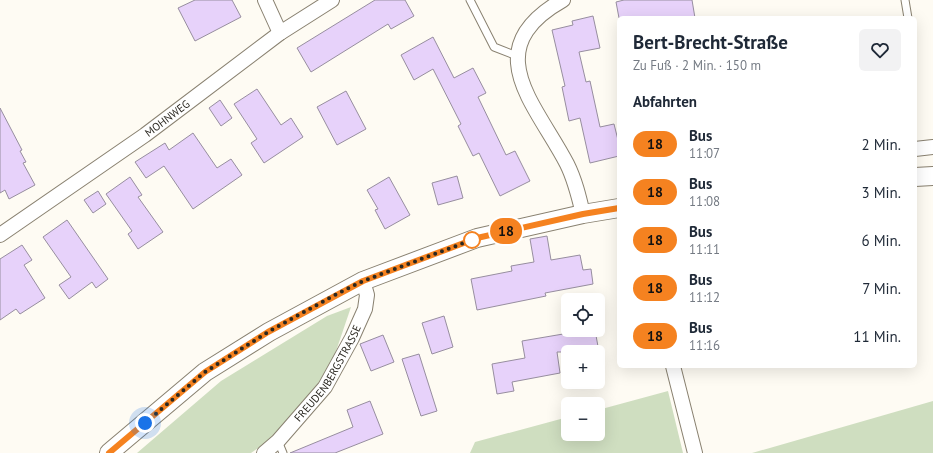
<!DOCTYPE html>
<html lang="de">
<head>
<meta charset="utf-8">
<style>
  body { margin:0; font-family:"PT Sans",sans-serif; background:#f2f2f3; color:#1f2937; height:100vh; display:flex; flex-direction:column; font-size:15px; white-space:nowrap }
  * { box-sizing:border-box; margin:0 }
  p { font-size:13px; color:#747a83 }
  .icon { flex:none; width:22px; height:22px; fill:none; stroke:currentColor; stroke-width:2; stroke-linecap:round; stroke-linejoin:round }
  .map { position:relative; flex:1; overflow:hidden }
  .side { position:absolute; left:617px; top:16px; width:300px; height:352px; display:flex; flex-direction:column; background:#fff; border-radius:6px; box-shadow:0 4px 16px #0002 }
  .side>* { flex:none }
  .badge { padding:0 8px; border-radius:13px; font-size:14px; line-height:26px }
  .buttons { position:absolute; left:561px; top:293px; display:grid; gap:8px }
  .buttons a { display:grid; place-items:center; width:44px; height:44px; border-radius:6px; background:#fff; box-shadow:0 4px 16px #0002; font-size:20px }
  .you { position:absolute; width:20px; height:20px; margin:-10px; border:3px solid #fff; border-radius:50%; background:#1a73e8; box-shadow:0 0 0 6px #1a73e833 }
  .map>.badge { position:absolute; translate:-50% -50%; box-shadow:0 0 0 2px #fff }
  h2 { padding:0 16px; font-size:15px; line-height:36px }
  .round { display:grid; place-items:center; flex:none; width:42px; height:42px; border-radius:6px; background:#f2f2f3 }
  .headline { display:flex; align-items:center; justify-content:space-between; height:68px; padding:0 16px }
  h1 { font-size:19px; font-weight:700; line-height:30px }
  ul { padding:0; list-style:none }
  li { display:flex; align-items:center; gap:12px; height:48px; padding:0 16px }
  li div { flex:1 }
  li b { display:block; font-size:15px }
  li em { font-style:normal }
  li .badge { min-width:44px; font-weight:700; text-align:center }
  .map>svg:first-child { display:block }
</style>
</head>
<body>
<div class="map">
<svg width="933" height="453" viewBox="0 0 933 453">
  <rect width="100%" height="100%" fill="#fefbf3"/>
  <g fill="#cfdec0">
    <path d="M 351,307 L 333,360 L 306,402 L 275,436 L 251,453 L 137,453 L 221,381 L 327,316 Z"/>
    <path d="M 668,391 L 683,453 L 470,453 L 475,442 L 568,417 L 568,434 L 598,434 L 598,410 Z"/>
    <path d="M 933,401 L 933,453 L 752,453 Z"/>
  </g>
  <g fill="#e7d2fa" stroke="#978e9f">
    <path d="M 195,0 L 232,0 L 241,17 L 195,41 L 178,8 Z"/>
    <path d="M 375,0 L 405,0 L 414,16 L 391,29 L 388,24 L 311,72 L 297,48 Z"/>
    <path d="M 624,0 L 692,0 L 695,18 L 619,18 L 616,2 Z"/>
    <path d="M 593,16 L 600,48 L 579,52 L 586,82 L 590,81 L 600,127 L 614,124 L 619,144 L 619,156 L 590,163 L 580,118 L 569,121 L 562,87 L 565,86 L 552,30 L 573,25 L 572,21 Z"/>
    <path d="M 433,37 L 454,78 L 473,68 L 486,93 L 478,97 L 506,155 L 515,151 L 530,181 L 500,196 L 479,153 L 473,156 L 458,126 L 461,124 L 433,69 L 414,80 L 401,55 Z"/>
    <path d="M 257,89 L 281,125 L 291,118 L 303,137 L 264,163 L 251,143 L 257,139 L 234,104 Z"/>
    <path d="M 346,91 L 366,129 L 337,145 L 317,107 Z"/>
    <path d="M 220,100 L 232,118 L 221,126 L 209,108 Z"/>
    <path d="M 0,108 L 22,150 L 20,151 L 26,162 L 23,163 L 35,185 L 9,199 L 5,190 L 0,193 Z"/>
    <path d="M 193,133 L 217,168 L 231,159 L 242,175 L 193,209 L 164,166 L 146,178 L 135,162 L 165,143 L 169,150 Z"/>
    <path d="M 457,176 L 463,198 L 438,205 L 432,183 Z"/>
    <path d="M 130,177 L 142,195 L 138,197 L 163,232 L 138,249 L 128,234 L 132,231 L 106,194 Z"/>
    <path d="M 389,177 L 410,215 L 385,229 L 375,210 L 378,209 L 367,190 Z"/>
    <path d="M 98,191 L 106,204 L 93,213 L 84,200 Z"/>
    <path d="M 67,220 L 108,279 L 96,288 L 92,282 L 69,299 L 59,285 L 71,277 L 43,237 Z"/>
    <path d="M 547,236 L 551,260 L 580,255 L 583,270 L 591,269 L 593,284 L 545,293 L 546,296 L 477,310 L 471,279 L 512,271 L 511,266 L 534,262 L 530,239 Z"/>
    <path d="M 22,245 L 32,260 L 24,265 L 45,298 L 20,314 L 16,309 L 0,320 L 0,259 Z"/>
    <path d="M 444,316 L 453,347 L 432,354 L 422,323 Z"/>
    <path d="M 568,330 L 595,330 L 599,352 L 557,352 L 560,373 L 512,382 L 514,391 L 497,394 L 492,364 L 525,358 L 522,341 L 569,333 Z"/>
    <path d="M 383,335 L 394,362 L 371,371 L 360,344 Z"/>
    <path d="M 419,354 L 437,411 L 421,416 L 402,359 Z"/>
    <path d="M 370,401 L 383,434 L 335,453 L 290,453 L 353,427 L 347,410 Z"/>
  </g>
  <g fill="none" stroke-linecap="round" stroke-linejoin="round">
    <defs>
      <g id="service">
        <path d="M 470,0 L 494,47 L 517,56"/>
        <path d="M 905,0 L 908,18"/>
        <path d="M 278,441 L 283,453"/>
      </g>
      <g id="minor">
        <path d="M 265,0 L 280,33"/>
        <path d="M 563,0 C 476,49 536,104 567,164 C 575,180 579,197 583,214"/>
        <path d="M 915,149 L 933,147"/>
        <path id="s1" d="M 0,235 L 145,135 L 280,33 L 332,0"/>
        <path d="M 673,366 L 695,453"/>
        <path id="s2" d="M 264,453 L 278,441 L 325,387 L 352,338 L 365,309 L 367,295 L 363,281"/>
      </g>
      <g id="tertiary">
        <path d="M 915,177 L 933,176"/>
        <path d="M 109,453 L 205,372 L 269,332 L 363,281 L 477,238 L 583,214 L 619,208"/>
      </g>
    </defs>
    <use href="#service" stroke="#898170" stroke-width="9"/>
    <use href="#minor" stroke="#898170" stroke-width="16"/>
    <use href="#tertiary" stroke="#898170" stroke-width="20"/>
    <use href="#service" stroke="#fff" stroke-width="7"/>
    <use href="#minor" stroke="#fff" stroke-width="14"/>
    <use href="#tertiary" stroke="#fff" stroke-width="18"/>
  </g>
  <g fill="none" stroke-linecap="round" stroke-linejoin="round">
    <defs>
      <path id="line" d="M 109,453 L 205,372 L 268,332 L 363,281 L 477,238 L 583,214 L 619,208"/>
    </defs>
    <use href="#line" stroke="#fff" stroke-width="9"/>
    <use href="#line" stroke="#f58220" stroke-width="6"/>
    <path stroke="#2b2821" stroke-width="4" stroke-dasharray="0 7.2" d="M 145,423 L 205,372 L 268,332 L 333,296 L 363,281 L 477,238 L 472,240"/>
  </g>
  <circle fill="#fff" stroke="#f58220" stroke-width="2" cx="472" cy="240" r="8"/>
  <g text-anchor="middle" stroke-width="3" stroke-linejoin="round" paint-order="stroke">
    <g font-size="11" fill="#2b2821" stroke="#fff">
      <text dy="4" stroke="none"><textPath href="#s1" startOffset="204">MOHNWEG</textPath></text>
      <text dy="4" stroke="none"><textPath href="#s2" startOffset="103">FREUDENBERGSTRASSE</textPath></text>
    </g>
  </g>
</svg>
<div class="buttons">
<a><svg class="icon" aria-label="locate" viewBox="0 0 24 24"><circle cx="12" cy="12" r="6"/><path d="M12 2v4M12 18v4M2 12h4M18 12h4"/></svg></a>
<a>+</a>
<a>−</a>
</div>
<div class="you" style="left:145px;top:423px"></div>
<b class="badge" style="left:506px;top:231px;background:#f58220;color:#111">18</b>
<section class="side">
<div class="headline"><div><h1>Bert-Brecht-Straße</h1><p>Zu Fuß · 2 Min. · 150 m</p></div><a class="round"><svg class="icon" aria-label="heart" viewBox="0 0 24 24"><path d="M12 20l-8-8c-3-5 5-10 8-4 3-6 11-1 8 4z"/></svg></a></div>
<h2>Abfahrten</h2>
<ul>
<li><span class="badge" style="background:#f58220;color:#111">18</span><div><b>Bus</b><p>11:07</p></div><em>2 Min.</em></li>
<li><span class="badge" style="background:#f58220;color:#111">18</span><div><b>Bus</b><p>11:08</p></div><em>3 Min.</em></li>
<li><span class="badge" style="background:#f58220;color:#111">18</span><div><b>Bus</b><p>11:11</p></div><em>6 Min.</em></li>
<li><span class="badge" style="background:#f58220;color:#111">18</span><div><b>Bus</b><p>11:12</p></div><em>7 Min.</em></li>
<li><span class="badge" style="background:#f58220;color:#111">18</span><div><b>Bus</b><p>11:16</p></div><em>11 Min.</em></li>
</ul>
</section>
</div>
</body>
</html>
